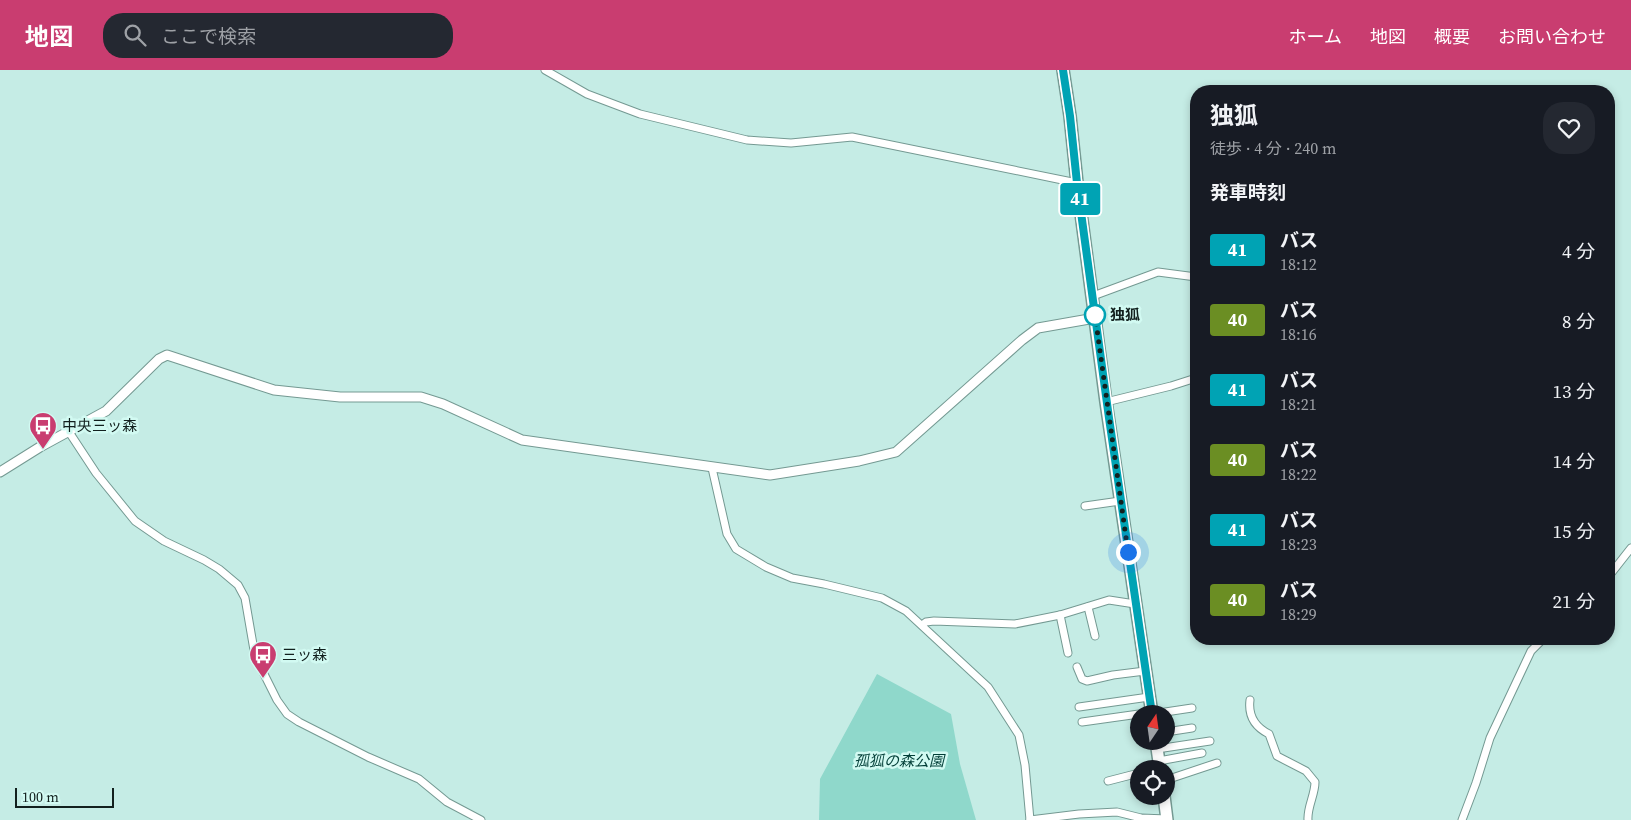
<!DOCTYPE html>
<html lang="ja">
<head>
<meta charset="utf-8">
<style>
  body { margin:0; font-family:"Source Serif 4","Noto Sans JP",serif; background:#242831; color:#f1f3f6; height:100vh; display:flex; flex-direction:column; font-size:19px; white-space:nowrap }
  * { box-sizing:border-box; margin:0 }
  p { font-size:16px; color:#9ea1a6 }
  .icon { flex:none; width:28px; height:28px; fill:none; stroke:currentColor; stroke-width:2; stroke-linecap:round; stroke-linejoin:round }
  .map { position:relative; flex:1; overflow:hidden }
  .sheet { position:absolute; left:1190px; top:15px; width:425px; height:560px; display:flex; flex-direction:column; background:#171b24; border-radius:20px; box-shadow:0 2px 8px #0003 }
  .sheet>* { flex:none }
  .badge { padding:0 10px; border-radius:4px; font-size:18px; line-height:32px }
  .needle { width:32px; rotate:13deg }
  .tools { position:absolute; left:1130px; top:635px; display:grid; gap:10px }
  .tools a { display:grid; place-items:center; width:45px; height:45px; border-radius:50%; background:#171b24; box-shadow:0 2px 8px #0003; font-size:25px }
  .scale { position:absolute; left:15px; bottom:12px; width:99px; box-sizing:border-box; padding-left:5px; border:2px solid #12201e; border-top:0; font-size:14px; line-height:18px; white-space:nowrap; color:#12201e; -webkit-text-stroke:4px #d2faf2; paint-order:stroke }
  .you { position:absolute; width:25px; height:25px; margin:-12px; border:4px solid #fff; border-radius:50%; background:#1a73e8; box-shadow:0 0 0 8px #1a73e833 }
  .map>.badge { position:absolute; translate:-50% -50%; box-shadow:0 0 0 2px #fff }
  h2 { padding:0 20px; font-size:19px; line-height:45px }
  .round { display:grid; place-items:center; flex:none; width:52px; height:52px; border-radius:20px; background:#242831 }
  .overview { display:flex; align-items:center; justify-content:space-between; height:85px; padding:0 20px }
  h1 { font-size:24px; font-weight:700; line-height:38px }
  ul { padding:0; list-style:none }
  li { display:flex; align-items:center; gap:15px; height:70px; padding:0 20px }
  li div { flex:1 }
  li b { display:block; font-size:19px }
  li em { font-style:normal }
  li .badge { min-width:55px; font-weight:700; text-align:center }
  header { display:flex; align-items:center; gap:30px; box-sizing:border-box; height:70px; padding:0 25px; background:#c93d70; color:#fff }
  header strong { font-size:24px }
  nav { display:flex; gap:28px; margin-inline-start:auto; font-size:18px }
  .search { width:350px; height:45px; background:#242831; display:flex; align-items:center; gap:12px; box-sizing:border-box; padding:0 18px; border-radius:20px; color:#9ea1a6; font-size:19px }
  .map>svg:first-child { display:block }
</style>
</head>
<body>
<header>
<strong>地図</strong>
<div class="search"><svg class="icon" aria-label="search" viewBox="0 0 24 24"><circle cx="10" cy="10" r="6"/><path d="M15 15l6 6"/></svg>ここで検索</div>
<nav><a>ホーム</a><a>地図</a><a>概要</a><a>お問い合わせ</a></nav>
</header>
<div class="map">
<svg width="1631" height="750" viewBox="0 0 1631 750">
  <rect width="100%" height="100%" fill="#c5ece5"/>
  <path fill="#8fd8cb" d="M 877,604 L 951,644 L 960,694 L 976,750 L 819,750 L 820,709 Z"/>
  <g fill="none" stroke-linecap="round" stroke-linejoin="round">
    <defs>
      <g id="minor">
        <path d="M 545,0 L 587,24 L 640,44 L 747,70 L 791,73 L 852,67 L 1077,113"/>
        <path d="M 1093,226 L 1158,202 L 1196,207"/>
        <path d="M 1106,332 L 1171,316 L 1196,308"/>
        <path d="M 69,362 L 96,403 L 135,451 L 164,471 L 204,490 L 219,499 L 238,515 L 245,528 L 255,586 L 277,630 L 287,644 L 299,652 L 368,687 L 419,709 L 447,732 L 481,750"/>
        <path d="M 712,398 L 727,464 L 736,479 L 766,497 L 792,508 L 824,514 L 882,528 L 906,541 L 988,617 L 1019,665 L 1025,695 L 1030,750"/>
        <path d="M 1085,436 L 1120,431"/>
        <path d="M 1609,506 L 1631,478"/>
        <path d="M 1088,537 L 1095,566"/>
        <path d="M 1060,545 L 1068,583"/>
        <path d="M 922,555 L 926,552 L 934,551 L 1015,554 L 1060,545 L 1109,530 L 1135,534"/>
        <path d="M 1077,597 L 1082,609 L 1087,611 L 1113,605 L 1145,601"/>
        <path d="M 1250,630 C 1248,646 1255,657 1269,664 L 1277,686 L 1306,701 L 1315,712 C 1315,725 1307,737 1308,750"/>
        <path d="M 1079,637 L 1149,627"/>
        <path d="M 1152,644 L 1192,638"/>
        <path d="M 1082,652 L 1139,644"/>
        <path d="M 1166,662 L 1192,658"/>
        <path d="M 1157,679 L 1210,671"/>
        <path d="M 1159,691 L 1202,683"/>
        <path d="M 1166,710 L 1217,693"/>
        <path d="M 1108,711 L 1139,703"/>
        <path d="M 1030,750 L 1079,744 L 1117,742 L 1141,748 L 1167,749"/>
        <path d="M 1462,750 L 1476,713 L 1490,668 L 1531,581 L 1543,569"/>
      </g>
      <path id="tertiary" d="M 0,402 L 40,377 L 106,341 L 159,289 L 167,285 L 274,320 L 340,327 L 421,327 L 443,334 L 522,370 L 770,405 L 859,391 L 896,382 L 1022,270 L 1038,258 L 1095,248"/>
      <g id="primary">
        <path d="M 1063,0 L 1070,46 L 1077,113 L 1106,332 L 1152,644"/>
        <path d="M 1156,671 L 1160,699"/>
        <path d="M 1164,726 L 1167,750"/>
      </g>
    </defs>
    <use href="#minor" stroke="#749992" stroke-width="9"/>
    <use href="#tertiary" stroke="#749992" stroke-width="11"/>
    <use href="#primary" stroke="#749992" stroke-width="14"/>
    <use href="#minor" stroke="#fff" stroke-width="7"/>
    <use href="#tertiary" stroke="#fff" stroke-width="9"/>
    <use href="#primary" stroke="#fff" stroke-width="11"/>
  </g>
  <g fill="none" stroke-linecap="round" stroke-linejoin="round">
    <defs>
      <path id="line" d="M 1063,0 L 1070,46 L 1077,113 L 1109,348 L 1152,644"/>
    </defs>
    <use href="#line" stroke="#fff" stroke-width="11"/>
    <use href="#line" stroke="#00a3b4" stroke-width="8"/>
    <path stroke="#12201e" stroke-width="5" stroke-dasharray="0 9" d="M 1095,245 L 1128,482"/>
  </g>
  <defs>
    <symbol id="bus-pin" viewBox="-11 -11 22 30"><path d="M0 17L-7.5 6A9.5 9.5 0 1 1 7.5 6Z" fill="#c93d70" stroke="#d2faf2"/><path d="M-5-6H5V4H4V6H2V4H-2V6H-4V4H-5ZM-3.5-4V0h7V-4ZM-3.5 1.2v1.5H-2V1.2ZM2 1.2v1.5H3.5V1.2Z" fill="#fff"/></symbol>
  </defs>
  <g fill-rule="evenodd">
    <use href="#bus-pin" x="27" y="340" width="32" height="43"/>
    <use href="#bus-pin" x="247" y="569" width="32" height="43"/>
  </g>
  <circle fill="#fff" stroke="#00a3b4" stroke-width="2.5" cx="1095" cy="245" r="10"/>
  <g text-anchor="middle" stroke-width="5" stroke-linejoin="round" paint-order="stroke">
    <g font-size="15" font-weight="bold" fill="#12201e" stroke="#d2faf2" text-anchor="start">
      <text x="1110" y="250">独狐</text>
    </g>
    <g font-size="15" fill="#12201e" stroke="#d2faf2" text-anchor="start">
      <text x="62" y="361">中央三ッ森</text>
      <text x="282" y="590">三ッ森</text>
    </g>
    <g font-size="15" font-style="italic" fill="#003d36" stroke="#d2faf2">
      <text x="899" y="696">孤狐の森公園</text>
    </g>
  </g>
</svg>
<div class="tools">
<a><svg class="needle" viewBox="-14 -14 28 28"><path d="M0-13l5 13h-10z" fill="#e53935"/><path d="M0 13l5-13h-10z" fill="#9ea1a6"/></svg></a>
<a><svg class="icon" aria-label="locate" viewBox="0 0 24 24"><circle cx="12" cy="12" r="6"/><path d="M12 2v4M12 18v4M2 12h4M18 12h4"/></svg></a>
</div>
<div class="scale">100 m</div>
<div class="you" style="left:1128px;top:482px"></div>
<b class="badge" style="left:1080px;top:129px;background:#00a3b4;color:#fff">41</b>
<section class="sheet">
<div class="overview"><div><h1>独狐</h1><p>徒歩 · 4 分 · 240 m</p></div><a class="round"><svg class="icon" aria-label="heart" viewBox="0 0 24 24"><path d="M12 20l-8-8c-3-5 5-10 8-4 3-6 11-1 8 4z"/></svg></a></div>
<h2>発車時刻</h2>
<ul>
<li><span class="badge" style="background:#00a3b4;color:#fff">41</span><div><b>バス</b><p>18:12</p></div><em>4 分</em></li>
<li><span class="badge" style="background:#6b8e23;color:#fff">40</span><div><b>バス</b><p>18:16</p></div><em>8 分</em></li>
<li><span class="badge" style="background:#00a3b4;color:#fff">41</span><div><b>バス</b><p>18:21</p></div><em>13 分</em></li>
<li><span class="badge" style="background:#6b8e23;color:#fff">40</span><div><b>バス</b><p>18:22</p></div><em>14 分</em></li>
<li><span class="badge" style="background:#00a3b4;color:#fff">41</span><div><b>バス</b><p>18:23</p></div><em>15 分</em></li>
<li><span class="badge" style="background:#6b8e23;color:#fff">40</span><div><b>バス</b><p>18:29</p></div><em>21 分</em></li>
</ul>
</section>
</div>
</body>
</html>
